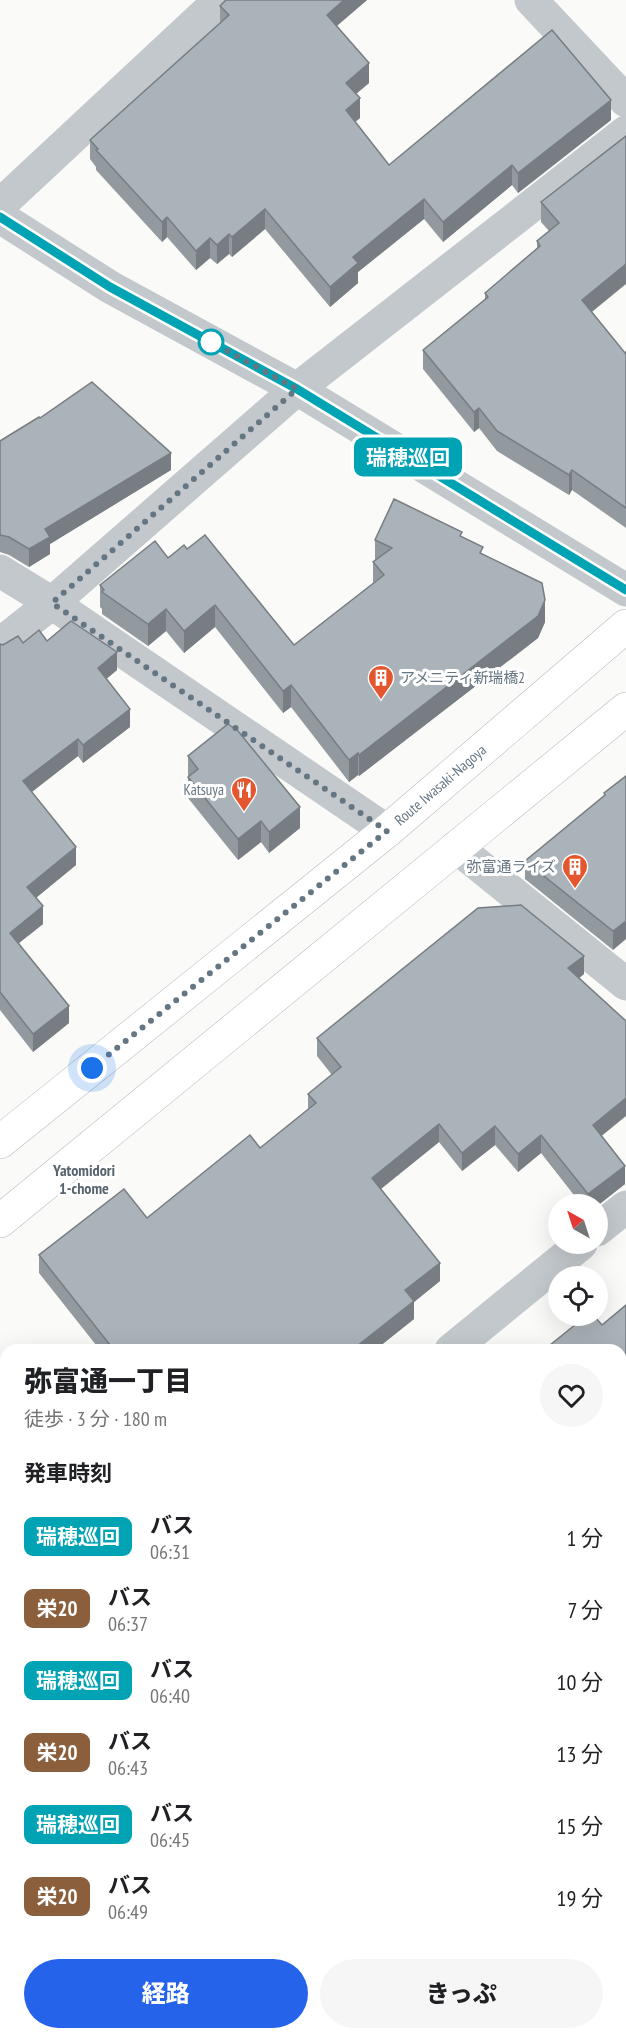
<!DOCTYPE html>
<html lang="ja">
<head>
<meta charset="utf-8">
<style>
  body { margin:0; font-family:"PT Sans Narrow","Noto Sans JP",sans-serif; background:#f6f6f6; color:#202124; height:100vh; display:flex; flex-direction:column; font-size:22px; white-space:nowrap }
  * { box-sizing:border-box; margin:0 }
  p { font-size:20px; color:#757577 }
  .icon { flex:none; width:33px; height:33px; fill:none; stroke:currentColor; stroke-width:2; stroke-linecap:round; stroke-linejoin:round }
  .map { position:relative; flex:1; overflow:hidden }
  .side { position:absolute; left:0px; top:1344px; width:627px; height:696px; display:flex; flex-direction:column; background:#fff; border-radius:18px 18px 0 0; box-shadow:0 6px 24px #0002 }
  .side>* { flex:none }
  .badge { padding:0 12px; border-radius:9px; font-size:21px; line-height:39px }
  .needle { width:39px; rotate:321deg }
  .buttons { position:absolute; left:548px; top:1194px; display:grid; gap:12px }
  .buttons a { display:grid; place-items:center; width:60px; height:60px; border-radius:50%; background:#fff; box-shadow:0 6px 24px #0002; font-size:30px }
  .you { position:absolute; width:30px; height:30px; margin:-15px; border:4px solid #fff; border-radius:50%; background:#1a73e8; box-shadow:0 0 0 9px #1a73e833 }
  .map>.badge { position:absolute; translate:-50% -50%; box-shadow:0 0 0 3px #fff }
  h2 { padding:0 24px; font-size:22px; line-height:54px }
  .round { display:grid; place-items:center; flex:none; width:63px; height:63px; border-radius:32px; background:#f6f6f6 }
  .head { display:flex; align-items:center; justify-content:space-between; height:102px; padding:0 24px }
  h1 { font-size:28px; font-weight:800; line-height:45px }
  .action { display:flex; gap:12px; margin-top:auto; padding:12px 24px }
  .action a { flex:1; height:69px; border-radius:36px; background:#2563eb; color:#fff; font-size:24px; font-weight:800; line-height:69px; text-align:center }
  .action a+a { background:#f6f6f6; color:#202124 }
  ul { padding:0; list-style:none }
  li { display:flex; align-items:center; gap:18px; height:72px; padding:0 24px }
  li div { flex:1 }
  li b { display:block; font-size:22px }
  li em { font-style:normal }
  li .badge { min-width:66px; font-weight:700; text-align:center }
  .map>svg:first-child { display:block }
</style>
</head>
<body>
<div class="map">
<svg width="626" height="2040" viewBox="0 0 626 2040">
  <rect width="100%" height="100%" fill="#fafaf8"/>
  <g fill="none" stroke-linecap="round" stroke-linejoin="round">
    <defs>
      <g id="major">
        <path id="s1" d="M 0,1142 L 387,831 L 626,626"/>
        <path d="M 0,1221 L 626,709"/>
      </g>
    </defs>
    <use href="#major" stroke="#b5babe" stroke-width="34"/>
    <g stroke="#c3c8cc" stroke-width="33">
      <path d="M 531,0 L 626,101"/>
      <path d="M 0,205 L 220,0"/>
      <path d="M 0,217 L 110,287 L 297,389 L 626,590"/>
      <path d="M 0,571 L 52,603 L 387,831"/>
      <path d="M 0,644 L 52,603 L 297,389 L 626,132"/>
      <path d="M 456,847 L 626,984"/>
      <path d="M 597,1230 L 626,1207"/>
      <path d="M 451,1350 L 581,1244"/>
      <path d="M 621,1644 L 626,1643"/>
      <path d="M 0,1698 L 6,1694"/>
      <path d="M 621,1900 L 626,1900"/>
      <path d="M 0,1950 L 6,1950"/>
    </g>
    <use href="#major" stroke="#fff" stroke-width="33"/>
  </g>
  <g fill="#929a9f">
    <path d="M 226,0 L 367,0 L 337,26 L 369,83 L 356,94 L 360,118 L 355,122 L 389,165 L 611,120 L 518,193 L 512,185 L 443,242 L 424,219 L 358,272 L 358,283 L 330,307 L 265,229 L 232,257 L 229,254 L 217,264 L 210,258 L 196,270 L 167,237 L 162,242 L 96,170 L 96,167 L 90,159 L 90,140 L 220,23 L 220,6 Z"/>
    <path d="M 626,136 L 592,312 L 625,353 L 626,352 L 626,528 L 572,490 L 569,495 L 497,451 L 479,428 L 474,432 L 423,369 L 423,350 L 485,300 L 485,293 L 537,249 L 537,241 L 549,231 L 541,222 L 541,202 Z"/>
    <path d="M 40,418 L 171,470 L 50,544 L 50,554 L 29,567 L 9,555 L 0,552 L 0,441 Z"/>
    <path d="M 462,537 L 483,554 L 545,622 L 538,638 L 359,776 L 358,775 L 349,782 L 291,707 L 283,713 L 215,627 L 184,653 L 166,631 L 148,646 L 102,614 L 102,609 L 100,607 L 100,585 L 187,549 L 294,645 L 373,583 L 373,562 L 375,561 L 375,540 Z"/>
    <path d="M 47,641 L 117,670 L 106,679 L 130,727 L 83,763 L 78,756 L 31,792 L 76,865 L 36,898 L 43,924 L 19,943 L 69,1023 L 33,1052 L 0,1010 L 0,644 Z"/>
    <path d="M 188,756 L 300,828 L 269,853 L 261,842 L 238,860 L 188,798 Z"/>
    <path d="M 626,776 L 613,950 L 525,879 L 525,861 L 604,796 L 604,793 Z"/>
    <path d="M 584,974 L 579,978 L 601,1136 L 625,1184 L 597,1206 L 597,1204 L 581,1204 L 541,1153 L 518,1172 L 495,1145 L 462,1171 L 439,1142 L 381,1189 L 440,1281 L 414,1302 L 414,1319 L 375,1350 L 100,1350 L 39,1273 L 39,1255 L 147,1218 L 260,1148 L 308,1109 L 308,1094 L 332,1075 L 317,1056 L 317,1038 Z"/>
    <path d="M 626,1305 L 626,1399 L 624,1396 L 602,1325 Z"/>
    <path d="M 0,1367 L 6,1374 L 6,1504 L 0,1497 Z"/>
    <path d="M 626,1674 L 626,1858 L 621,1858 L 621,1675 Z"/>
    <path d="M 6,2034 L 621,2034 L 626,2040 L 0,2040 Z"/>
  </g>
  <g fill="#777d82">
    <path d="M 344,0 L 367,0 L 327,34 L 327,15 Z"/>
    <path d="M 369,63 L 369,83 L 346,102 L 346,83 Z"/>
    <path d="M 360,98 L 360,118 L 346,130 L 346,110 Z"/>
    <path d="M 611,100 L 611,120 L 518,193 L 518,173 Z"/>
    <path d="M 512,165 L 512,185 L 443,242 L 443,222 Z"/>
    <path d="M 424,199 L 424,219 L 358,272 L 358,283 L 330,307 L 330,287 L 353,257 Z"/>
    <path d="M 265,209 L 265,229 L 232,257 L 232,237 Z"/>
    <path d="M 167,217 L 167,237 L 162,242 L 162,222 Z"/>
    <path d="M 229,234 L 229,254 L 217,264 L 217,245 Z"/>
    <path d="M 210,238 L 210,258 L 196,270 L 196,251 Z"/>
    <path d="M 626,264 L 626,284 L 582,320 L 582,300 Z"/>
    <path d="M 479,408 L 479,428 L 474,432 L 474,412 Z"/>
    <path d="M 171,453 L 171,470 L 50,544 L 50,554 L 29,567 L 29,549 L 45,529 Z"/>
    <path d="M 572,470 L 572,490 L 569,495 L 569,475 Z"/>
    <path d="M 545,600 L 545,622 L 538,638 L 359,776 L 359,755 Z"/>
    <path d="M 215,605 L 215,627 L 184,653 L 184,631 Z"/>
    <path d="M 166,609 L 166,631 L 148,646 L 148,624 Z"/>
    <path d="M 117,652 L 117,670 L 98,686 L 98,668 Z"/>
    <path d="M 291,685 L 291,707 L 283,713 L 283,691 Z"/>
    <path d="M 130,709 L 130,727 L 83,763 L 83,745 Z"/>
    <path d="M 78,739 L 78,756 L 23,799 L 23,781 Z"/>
    <path d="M 358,753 L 358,775 L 349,782 L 349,760 Z"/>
    <path d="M 300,807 L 300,828 L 269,853 L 269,832 Z"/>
    <path d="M 261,821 L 261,842 L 238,860 L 238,839 Z"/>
    <path d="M 76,847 L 76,865 L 27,905 L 27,887 Z"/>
    <path d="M 43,906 L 43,924 L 10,950 L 10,933 Z"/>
    <path d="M 626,921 L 626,939 L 613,950 L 613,931 Z"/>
    <path d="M 584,956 L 584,974 L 568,987 L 568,968 Z"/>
    <path d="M 69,1006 L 69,1023 L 33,1052 L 33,1034 Z"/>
    <path d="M 626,1098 L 626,1116 L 593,1143 L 593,1125 Z"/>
    <path d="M 439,1124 L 439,1142 L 372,1196 L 372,1178 Z"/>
    <path d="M 495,1126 L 495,1145 L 462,1171 L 462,1153 Z"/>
    <path d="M 541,1135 L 541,1153 L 518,1172 L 518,1154 Z"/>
    <path d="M 625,1166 L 625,1184 L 597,1206 L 597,1204 L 588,1204 L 588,1194 Z"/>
    <path d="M 440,1263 L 440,1281 L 414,1302 L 414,1319 L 375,1350 L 352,1350 L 405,1290 Z"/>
    <path d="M 624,1377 L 624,1396 L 621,1398 L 621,1379 Z"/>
    <path d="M 626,1580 L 626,1599 L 621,1600 L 621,1582 Z"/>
    <path d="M 6,1616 L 6,1634 L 0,1639 L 0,1621 Z"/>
    <path d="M 6,1827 L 6,1846 L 0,1850 L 0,1831 Z"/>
  </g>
  <g fill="#aab3b9" stroke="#777d82" stroke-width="1.5">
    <path d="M 226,0 L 344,0 L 327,15 L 369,63 L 346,83 L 360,98 L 346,110 L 389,165 L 552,30 L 611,100 L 518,173 L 512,165 L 443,222 L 424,199 L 353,257 L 358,263 L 330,287 L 265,209 L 232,237 L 229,234 L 217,245 L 210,238 L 196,251 L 167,217 L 162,222 L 96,150 L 98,149 L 90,140 L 229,15 L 220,6 Z"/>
    <path d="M 626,136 L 626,264 L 582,300 L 625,353 L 626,352 L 626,508 L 572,470 L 569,475 L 497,431 L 479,408 L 474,412 L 423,350 L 488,297 L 485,293 L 540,246 L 537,241 L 559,223 L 541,202 Z"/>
    <path d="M 92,382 L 171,453 L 45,529 L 50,537 L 29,549 L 9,537 L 0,535 L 0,441 L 39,417 L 40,418 Z"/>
    <path d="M 394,499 L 462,532 L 460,536 L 483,547 L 480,553 L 542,583 L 545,600 L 538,616 L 359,755 L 358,753 L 349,760 L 291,685 L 283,691 L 215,605 L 184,631 L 166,609 L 148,624 L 102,592 L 104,590 L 100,585 L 155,541 L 168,558 L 184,545 L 187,549 L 205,535 L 294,645 L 384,575 L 373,562 L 392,548 L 375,540 Z"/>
    <path d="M 71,621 L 117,652 L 98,668 L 130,709 L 83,745 L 78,739 L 23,781 L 76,847 L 27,887 L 43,906 L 10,933 L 69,1006 L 33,1034 L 0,992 L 0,644 L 3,645 L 18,636 L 23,643 L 39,630 L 47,641 Z"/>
    <path d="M 228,724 L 238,731 L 300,807 L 269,832 L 261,821 L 238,839 L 188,777 L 198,769 L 188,756 Z"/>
    <path d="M 626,776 L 626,921 L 613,931 L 525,861 L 605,795 L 604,793 Z"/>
    <path d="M 521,905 L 584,956 L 568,968 L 626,1021 L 626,1098 L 593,1125 L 625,1166 L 588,1194 L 541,1135 L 518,1154 L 495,1126 L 462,1153 L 439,1124 L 372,1178 L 440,1263 L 405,1290 L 414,1301 L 352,1350 L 114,1350 L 39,1255 L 124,1189 L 147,1218 L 250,1135 L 260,1148 L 316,1103 L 308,1094 L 341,1067 L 317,1038 L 478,908 Z"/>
    <path d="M 626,1305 L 626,1380 L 624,1377 L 621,1379 L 621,1350 L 544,1350 L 586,1316 L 594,1316 L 602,1325 Z"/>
    <path d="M 0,1367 L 6,1374 L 6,1486 L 0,1479 Z"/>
    <path d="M 626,1481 L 626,1580 L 621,1582 L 621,1483 Z"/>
    <path d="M 0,1585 L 6,1593 L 6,1616 L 0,1621 Z"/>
    <path d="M 626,1674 L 626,1840 L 621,1840 L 621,1675 Z"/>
    <path d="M 6,1737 L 6,1827 L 0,1831 L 0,1741 Z"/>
    <path d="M 621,1948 L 626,1948 L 626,2040 L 615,2040 L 614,2034 L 621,2034 Z"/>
    <path d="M 6,1991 L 6,2034 L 99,2034 L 100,2040 L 0,2040 L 0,1992 Z"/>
    <path d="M 250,2034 L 613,2034 L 455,2040 L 250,2040 Z"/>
  </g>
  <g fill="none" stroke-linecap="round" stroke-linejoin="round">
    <defs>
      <path id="line" d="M 0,217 L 110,287 L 297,389 L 626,590"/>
    </defs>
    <use href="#line" stroke="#fff" stroke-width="14"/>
    <use href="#line" stroke="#00a3b4" stroke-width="9"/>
    <path stroke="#657683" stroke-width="6" stroke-dasharray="0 10.8" d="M 92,1068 L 387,831 L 52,603 L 297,389 L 211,342"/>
  </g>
  <defs>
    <symbol id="building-pin" viewBox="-11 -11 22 30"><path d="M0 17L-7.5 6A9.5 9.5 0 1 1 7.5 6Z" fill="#e4572e" stroke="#fff"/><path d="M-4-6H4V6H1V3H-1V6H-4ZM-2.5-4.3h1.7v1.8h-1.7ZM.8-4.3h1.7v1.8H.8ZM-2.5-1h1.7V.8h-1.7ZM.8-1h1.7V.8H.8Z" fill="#fff"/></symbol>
    <symbol id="restaurant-pin" viewBox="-11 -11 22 30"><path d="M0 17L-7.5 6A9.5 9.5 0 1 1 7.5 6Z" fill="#e4572e" stroke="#fff"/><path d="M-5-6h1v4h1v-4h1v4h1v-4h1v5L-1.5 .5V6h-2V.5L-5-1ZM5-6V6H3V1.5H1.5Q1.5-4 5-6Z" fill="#fff"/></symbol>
  </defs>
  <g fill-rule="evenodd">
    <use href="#building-pin" x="366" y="663" width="30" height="40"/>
    <use href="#restaurant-pin" x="229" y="775" width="30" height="40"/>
    <use href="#building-pin" x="560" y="852" width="30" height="40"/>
  </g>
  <circle fill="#fff" stroke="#00a3b4" stroke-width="3" cx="211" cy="342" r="12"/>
  <g text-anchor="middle" stroke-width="6" stroke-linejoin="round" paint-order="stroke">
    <g font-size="15" fill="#657683" stroke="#fff" text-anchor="end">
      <text x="400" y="683" text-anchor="start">アメニティ新瑞橋2</text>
      <text x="224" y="795">Katsuya</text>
      <text x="556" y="872">弥富通ライズ</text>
    </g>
    <g font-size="15" fill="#657683" stroke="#fff">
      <text dy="5" stroke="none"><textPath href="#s1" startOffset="567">Route Iwasaki-Nagoya</textPath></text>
    </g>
    <g font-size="16" font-weight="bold" fill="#57646e" stroke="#fff">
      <text x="84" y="1176">Yatomidori<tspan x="84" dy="18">1-chome</tspan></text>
    </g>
  </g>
</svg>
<div class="buttons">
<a><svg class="needle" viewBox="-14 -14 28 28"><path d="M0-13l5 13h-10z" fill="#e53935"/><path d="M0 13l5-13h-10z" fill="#757577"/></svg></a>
<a><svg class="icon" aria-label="locate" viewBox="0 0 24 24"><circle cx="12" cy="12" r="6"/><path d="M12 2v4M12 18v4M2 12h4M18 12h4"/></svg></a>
</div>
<div class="you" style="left:92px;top:1068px"></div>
<b class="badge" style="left:408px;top:457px;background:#00a3b4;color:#fff">瑞穂巡回</b>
<section class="side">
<div class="head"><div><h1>弥富通一丁目</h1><p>徒歩 · 3 分 · 180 m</p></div><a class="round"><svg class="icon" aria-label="heart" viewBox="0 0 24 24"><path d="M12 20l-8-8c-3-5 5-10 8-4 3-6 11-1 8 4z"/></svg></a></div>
<h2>発車時刻</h2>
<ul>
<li><span class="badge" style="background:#00a3b4;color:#fff">瑞穂巡回</span><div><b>バス</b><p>06:31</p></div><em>1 分</em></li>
<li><span class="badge" style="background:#8b5e3c;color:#fff">栄20</span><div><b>バス</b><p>06:37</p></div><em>7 分</em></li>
<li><span class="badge" style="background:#00a3b4;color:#fff">瑞穂巡回</span><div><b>バス</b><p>06:40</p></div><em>10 分</em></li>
<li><span class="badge" style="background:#8b5e3c;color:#fff">栄20</span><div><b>バス</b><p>06:43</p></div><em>13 分</em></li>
<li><span class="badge" style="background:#00a3b4;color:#fff">瑞穂巡回</span><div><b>バス</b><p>06:45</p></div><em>15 分</em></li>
<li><span class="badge" style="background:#8b5e3c;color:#fff">栄20</span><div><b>バス</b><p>06:49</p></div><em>19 分</em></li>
</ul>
<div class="action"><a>経路</a><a>きっぷ</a></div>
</section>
</div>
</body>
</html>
